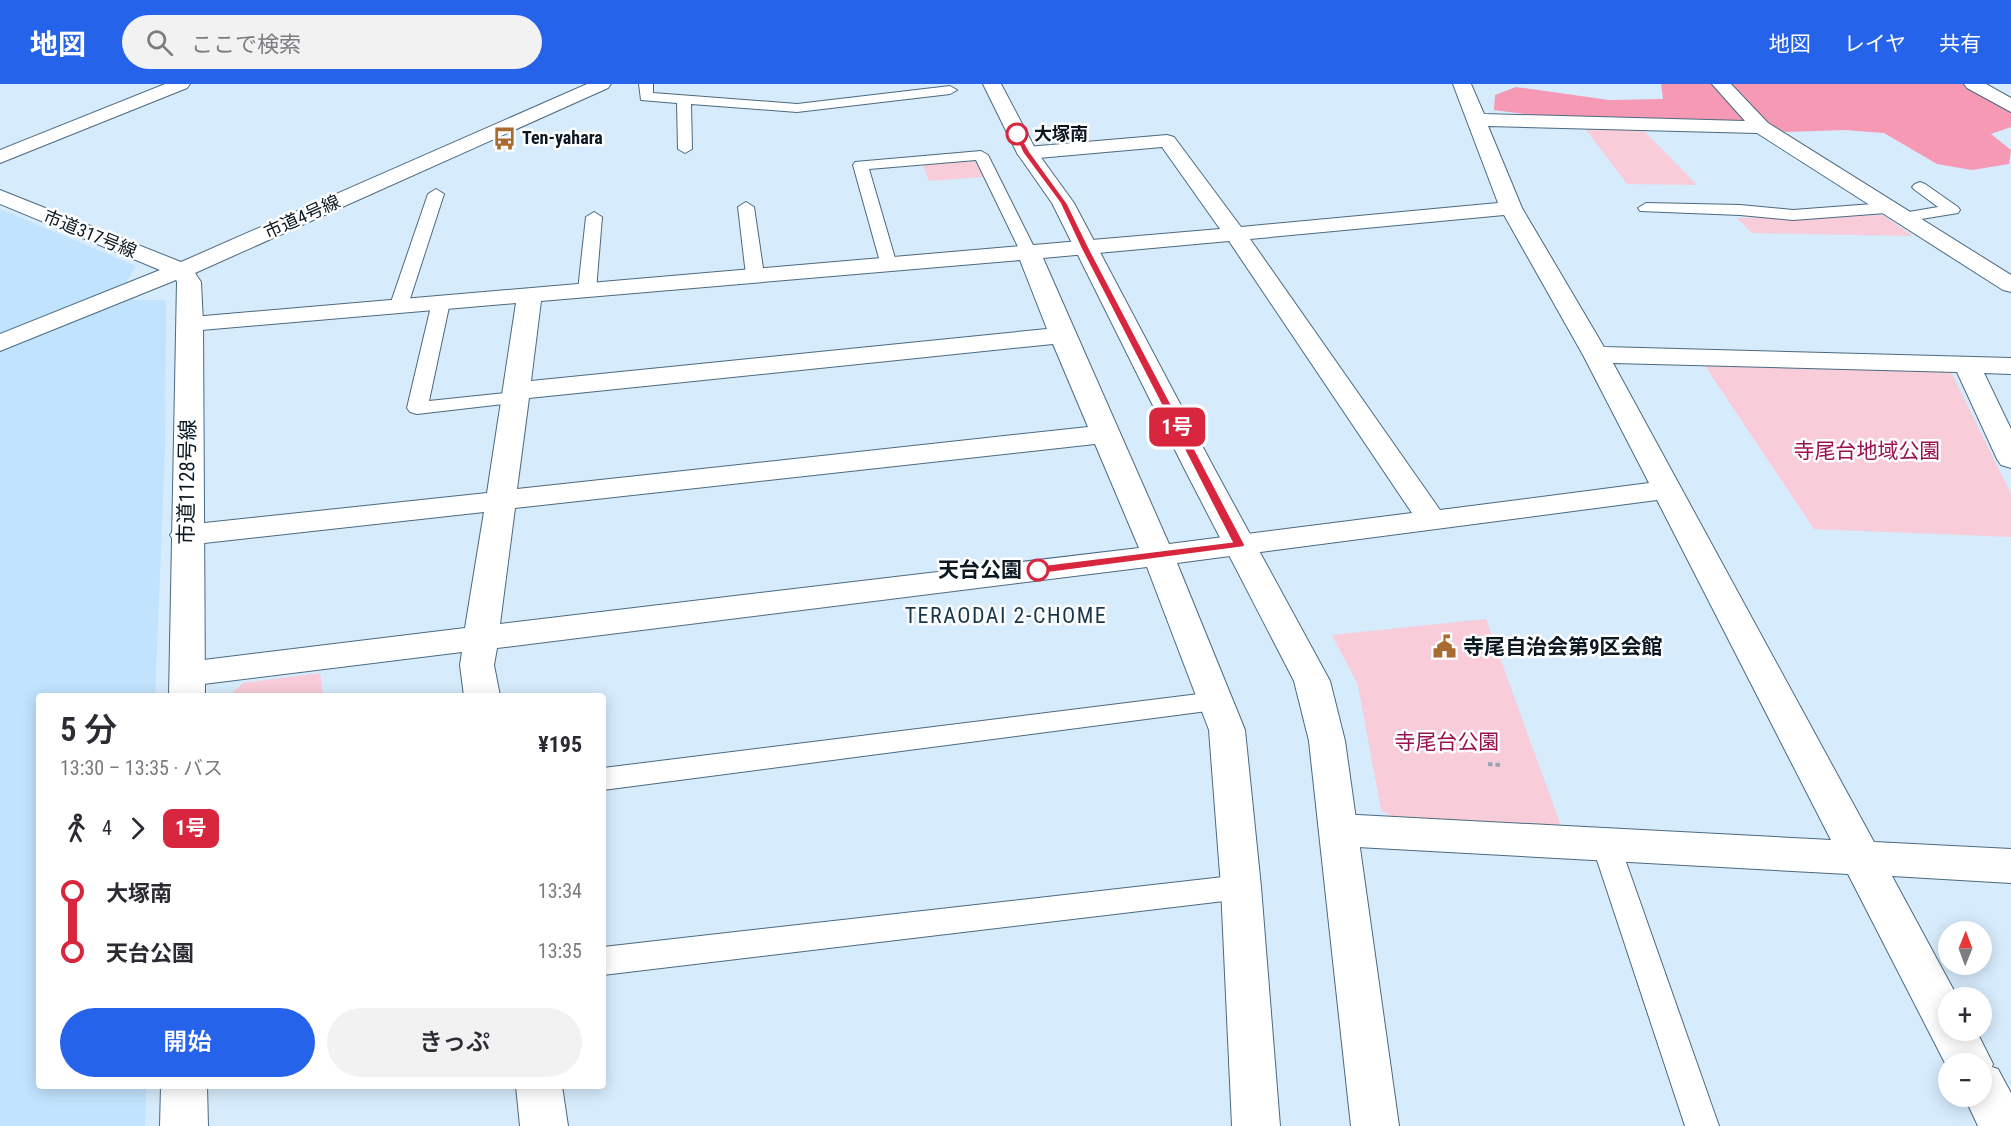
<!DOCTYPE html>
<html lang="ja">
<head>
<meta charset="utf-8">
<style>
  body { margin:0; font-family:"Roboto Condensed","Noto Sans JP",sans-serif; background:#f2f2f3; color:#2b2b33; height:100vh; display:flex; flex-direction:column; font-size:22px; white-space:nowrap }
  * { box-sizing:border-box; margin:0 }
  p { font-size:20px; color:#7c7c81 }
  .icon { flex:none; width:33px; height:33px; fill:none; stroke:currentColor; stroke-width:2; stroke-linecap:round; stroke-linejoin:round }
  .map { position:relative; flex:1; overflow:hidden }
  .sheet { position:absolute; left:36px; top:609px; width:570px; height:396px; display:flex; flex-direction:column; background:#fff; border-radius:6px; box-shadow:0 3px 15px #0003 }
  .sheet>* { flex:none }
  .badge { padding:0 12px; border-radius:9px; font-size:21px; line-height:39px }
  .needle { width:39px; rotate:1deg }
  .fabs { position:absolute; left:1938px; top:837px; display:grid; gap:12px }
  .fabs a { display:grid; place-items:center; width:54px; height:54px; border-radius:50%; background:#fff; box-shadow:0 3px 15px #0003; font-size:30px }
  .map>.badge { position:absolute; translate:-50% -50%; box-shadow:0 0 0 3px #fff }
  .legs { display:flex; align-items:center; gap:9px; height:66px; padding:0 24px; font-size:20px }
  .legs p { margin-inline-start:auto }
  .overview { display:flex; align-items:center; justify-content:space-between; height:102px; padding:0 24px }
  h1 { font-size:33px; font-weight:600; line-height:45px }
  .cta { display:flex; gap:12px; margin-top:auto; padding:12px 24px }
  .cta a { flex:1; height:69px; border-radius:36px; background:#2563eb; color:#fff; font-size:24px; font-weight:600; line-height:69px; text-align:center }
  .cta a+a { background:#f2f2f3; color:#2b2b33 }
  ul { padding:0 24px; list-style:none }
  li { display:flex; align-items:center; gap:21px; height:60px; font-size:22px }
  li i { display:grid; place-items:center; width:9px; height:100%; margin:0 8px; background:currentColor }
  li i::after { content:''; width:15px; height:15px; margin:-8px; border:4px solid; border-radius:50%; background:#fff }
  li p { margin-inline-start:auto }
  li:first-child i { background:linear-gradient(#0000 50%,currentColor 0) }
  li:last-child i { background:linear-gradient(currentColor 50%,#0000 0) }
  header { display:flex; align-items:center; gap:36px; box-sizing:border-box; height:84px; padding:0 30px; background:#2563eb; color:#fff }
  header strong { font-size:28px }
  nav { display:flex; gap:33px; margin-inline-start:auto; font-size:21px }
  .search { width:420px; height:54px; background:#f2f2f3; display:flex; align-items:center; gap:15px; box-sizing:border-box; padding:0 21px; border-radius:33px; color:#7c7c81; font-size:22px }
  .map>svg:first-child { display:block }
</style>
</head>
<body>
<header>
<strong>地図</strong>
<div class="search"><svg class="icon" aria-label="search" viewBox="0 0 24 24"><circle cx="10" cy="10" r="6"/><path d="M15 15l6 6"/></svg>ここで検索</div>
<nav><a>地図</a><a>レイヤ</a><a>共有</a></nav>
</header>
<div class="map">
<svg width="2011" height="1042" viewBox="0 0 2011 1042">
  <rect width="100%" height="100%" fill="#d6ebfc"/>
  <path fill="#c1e3fd" d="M 0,125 L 136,182 L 127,197 L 134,216 L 166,216 L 165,367 L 155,612 L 39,612 L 39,1002 L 146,1002 L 145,1042 L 0,1042 Z"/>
  <g fill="#f8ccd8">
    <path d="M 1584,43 L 1640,43 L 1697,101 L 1627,100 Z"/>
    <path d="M 966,75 L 976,78 L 984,93 L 929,97 L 922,79 Z"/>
    <path d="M 1883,131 L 1913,152 L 1752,149 L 1737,134 Z"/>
    <path d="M 1705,282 L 1951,288 L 2011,410 L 2011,453 L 1814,445 Z"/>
    <path d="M 1486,535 L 1561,742 L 1401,739 L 1381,726 L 1358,601 L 1332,551 Z"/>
    <path d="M 320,589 L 323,612 L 229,612 L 243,599 Z"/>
  </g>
  <path fill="#f699b5" d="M 1661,0 L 1964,0 L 2011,28 L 2011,43 L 1991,50 L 2011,66 L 2009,80 L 1972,86 L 1937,80 L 1884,49 L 1845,46 L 1785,48 L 1766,38 L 1540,32 L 1494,26 L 1495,11 L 1516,3 L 1609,16 L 1663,15 Z"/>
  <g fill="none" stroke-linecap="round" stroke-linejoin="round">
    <defs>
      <g id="service">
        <path d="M 639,0 L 653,0 L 653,9 L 797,20 L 950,2 L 957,6 L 950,10 L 797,28 L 691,20 L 692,65 L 685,69 L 678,65 L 677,19 L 641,16 Z"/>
        <path d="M 981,67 L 988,71 L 1037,169 L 1035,173 L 1023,173 L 1021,169 L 976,76 L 869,85 L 897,181 L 894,185 L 882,185 L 853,81 L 855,78 Z"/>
        <path d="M 1920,98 L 1925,100 L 1958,123 L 1960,126 L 1958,129 L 1903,138 L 1897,136 L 1895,133 L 1897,130 L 1938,123 L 1915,106 L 1912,103 L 1915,100 Z"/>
        <path d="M 436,105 L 444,110 L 408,221 L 405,225 L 393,225 L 390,221 L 428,110 Z"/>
        <path d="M 746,118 L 754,123 L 764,191 L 761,195 L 749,195 L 746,191 L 738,123 Z"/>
        <path d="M 1646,119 L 1740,121 L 1793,126 L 1886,119 L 1894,124 L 1886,129 L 1793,136 L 1740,131 L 1640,127 L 1638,124 Z"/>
        <path d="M 594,128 L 602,133 L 596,206 L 593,210 L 581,210 L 578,206 L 586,133 Z"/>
        <path d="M 441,213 L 447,214 L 450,218 L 429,317 L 514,308 L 521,310 L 524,314 L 521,318 L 417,330 L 410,328 L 407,324 L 432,218 L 435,214 Z"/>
        <path d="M 1215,608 L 1224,610 L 1228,617 L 1224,624 L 1215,626 L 603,706 L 603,684 Z"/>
        <path d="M 1606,749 L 1616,753 L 1620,761 L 1719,1042 L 1685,1042 L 1592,761 L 1596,753 Z"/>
        <path d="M 1241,791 L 1252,794 L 1256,803 L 1252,812 L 1241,815 L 603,891 L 603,863 Z"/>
      </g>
      <g id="minor">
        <path d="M 165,0 L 190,0 L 187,4 L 0,79 L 0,66 Z"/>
        <path d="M 1453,0 L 1471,0 L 1484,30 L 1745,37 L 1712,0 L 1731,0 L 1768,39 L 2011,191 L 2011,208 L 2003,206 L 1757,49 L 1488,42 L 1522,124 L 1604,263 L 2011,274 L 2011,290 L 1984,289 L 2011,345 L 2011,384 L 2001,381 L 1997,375 L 1957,288 L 1613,279 L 1874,758 L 2011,765 L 2011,799 L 1892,792 L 1958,914 L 1948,914 L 1948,946 L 1976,946 L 1993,980 L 1992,983 L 1998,985 L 2011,1009 L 2011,1042 L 1978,1042 L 1964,1012 L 1982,1012 L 1982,980 L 1948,980 L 1948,985 L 1848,790 L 1339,762 L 1325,757 L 1319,746 L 1325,735 L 1339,730 L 1831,756 L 1657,416 L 1177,479 L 1245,646 L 1261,803 L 1280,1042 L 1232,1042 L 1221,803 L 1209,646 L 1147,483 L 497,564 L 494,581 L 500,612 L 464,612 L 460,581 L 462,568 L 187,602 L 175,599 L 170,590 L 175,581 L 187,578 L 465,544 L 484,428 L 186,461 L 175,458 L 170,451 L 175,444 L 186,441 L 487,409 L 516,219 L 190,247 L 181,244 L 177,239 L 181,234 L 1220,145 L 1162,63 L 1027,75 L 1020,73 L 1017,69 L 1020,65 L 1027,63 L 1167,51 L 1174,53 L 1241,143 L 1498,119 ZM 1504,131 L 1583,271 L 1649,399 L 1440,426 L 1250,155 ZM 1229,157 L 1412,429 L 1169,460 L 1043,174 ZM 1020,176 L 1047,245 L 531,297 L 541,217 ZM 1053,260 L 1088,343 L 517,405 L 529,314 ZM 1095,360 L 1139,464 L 500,540 L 515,424 Z"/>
        <path d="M 1964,0 L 1986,0 L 2011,14 L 2011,28 L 1967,4 Z"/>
        <path d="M 516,1002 L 562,1002 L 568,1042 L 520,1042 Z"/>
      </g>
      <g id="tertiary">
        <path d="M 587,0 L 611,0 L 608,4 L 195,189 L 201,198 L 203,239 L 205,612 L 169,612 L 177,198 L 176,196 L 0,267 L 0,250 L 160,186 L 0,120 L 0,106 L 181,178 Z"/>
        <path d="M 983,0 L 1001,0 L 1037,68 L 1074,119 L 1214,384 L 1330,597 L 1345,657 L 1399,1042 L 1351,1042 L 1309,657 L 1294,597 L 1184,384 L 1052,119 L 1017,69 Z"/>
        <path d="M 161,1002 L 207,1002 L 208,1042 L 160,1042 Z"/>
      </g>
    </defs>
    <use href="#service" stroke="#4a6a82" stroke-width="2"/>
    <use href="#minor" stroke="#4a6a82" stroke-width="2"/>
    <use href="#tertiary" stroke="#4a6a82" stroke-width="2"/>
    <path stroke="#93a5b4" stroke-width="4" stroke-dasharray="4.5 3" stroke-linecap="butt" d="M 1488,680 L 1500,681"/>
    <use href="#service" fill="#fff" fill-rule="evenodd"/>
    <use href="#minor" fill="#fff" fill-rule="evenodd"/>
    <use href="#tertiary" fill="#fff" fill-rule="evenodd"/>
  </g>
  <path fill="#d7263d" stroke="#fff" stroke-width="1.5" d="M 1014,49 L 1019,49 L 1030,68 L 1067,119 L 1089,164 L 1245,461 L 1243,463 L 1038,490 L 1033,486 L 1038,482 L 1232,458 L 1081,164 L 1060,119 L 1023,69 Z"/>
  <defs>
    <symbol id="bus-bare" viewBox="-9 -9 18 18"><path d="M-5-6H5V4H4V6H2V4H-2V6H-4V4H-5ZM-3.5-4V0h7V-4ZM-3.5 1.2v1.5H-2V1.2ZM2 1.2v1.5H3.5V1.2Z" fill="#aa6b31" stroke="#fff" stroke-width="2.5" paint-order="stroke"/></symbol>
    <symbol id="civic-bare" viewBox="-9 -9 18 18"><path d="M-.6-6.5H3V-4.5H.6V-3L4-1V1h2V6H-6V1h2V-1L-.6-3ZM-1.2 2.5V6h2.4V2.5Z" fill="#aa6b31" stroke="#fff" stroke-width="2.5" paint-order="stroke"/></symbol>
  </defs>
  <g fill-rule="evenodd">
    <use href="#bus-bare" x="488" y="38" width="33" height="33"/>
    <use href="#civic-bare" x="1428" y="546" width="33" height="33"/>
  </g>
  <g fill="#fff" stroke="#d7263d" stroke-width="3">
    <circle cx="1017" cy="50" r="10"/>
    <circle cx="1038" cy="486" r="10"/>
  </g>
  <g text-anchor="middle" stroke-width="5" stroke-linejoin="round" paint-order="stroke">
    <g font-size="18" font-weight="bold" fill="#0b1822" stroke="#fff" text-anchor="start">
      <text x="1034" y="56">大塚南</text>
    </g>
    <g font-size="18" font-weight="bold" fill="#0b1822" stroke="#fff" text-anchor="start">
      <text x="522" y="60">Ten-yahara</text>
    </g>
    <g font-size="18" fill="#0b1822" stroke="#fff">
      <text transform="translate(302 133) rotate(-24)" y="6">市道4号線</text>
      <text transform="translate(90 150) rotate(22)" y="6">市道317号線</text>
    </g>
    <g font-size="21" fill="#9b1150" stroke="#fff">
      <text x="1867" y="374">寺尾台地域公園</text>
      <text x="1447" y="665">寺尾台公園</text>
    </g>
    <g font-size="21" fill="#0b1822" stroke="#fff">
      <text transform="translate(187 398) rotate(-89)" y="7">市道1128号線</text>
    </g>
    <g font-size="21" font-weight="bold" fill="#0b1822" stroke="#fff" text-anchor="end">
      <text x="1022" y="493">天台公園</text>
    </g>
    <g font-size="21" font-weight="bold" fill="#0b1822" stroke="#fff" text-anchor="start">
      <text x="1463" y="570">寺尾自治会第9区会館</text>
    </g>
    <g font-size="22" letter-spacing="1.5" fill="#17374c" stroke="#fff">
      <text x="1006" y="539">TERAODAI 2-CHOME</text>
    </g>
  </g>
</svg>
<div class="fabs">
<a><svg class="needle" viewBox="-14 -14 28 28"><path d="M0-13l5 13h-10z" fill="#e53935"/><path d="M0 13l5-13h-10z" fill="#7c7c81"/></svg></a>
<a>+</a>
<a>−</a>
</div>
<b class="badge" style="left:1177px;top:343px;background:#d7263d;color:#fff">1号</b>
<section class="sheet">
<div class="overview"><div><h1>5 分</h1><p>13:30 – 13:35 · バス</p></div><b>¥195</b></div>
<div class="legs"><svg class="icon" aria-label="walk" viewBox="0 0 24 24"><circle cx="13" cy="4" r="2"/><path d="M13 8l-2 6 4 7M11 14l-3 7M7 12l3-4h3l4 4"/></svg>4<svg class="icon" aria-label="forward" viewBox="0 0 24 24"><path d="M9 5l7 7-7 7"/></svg><b class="badge" style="background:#d7263d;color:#fff">1号</b></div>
<ul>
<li><i style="color:#d7263d"></i><b>大塚南</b><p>13:34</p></li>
<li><i style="color:#d7263d"></i><b>天台公園</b><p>13:35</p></li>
</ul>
<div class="cta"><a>開始</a><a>きっぷ</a></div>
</section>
</div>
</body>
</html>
